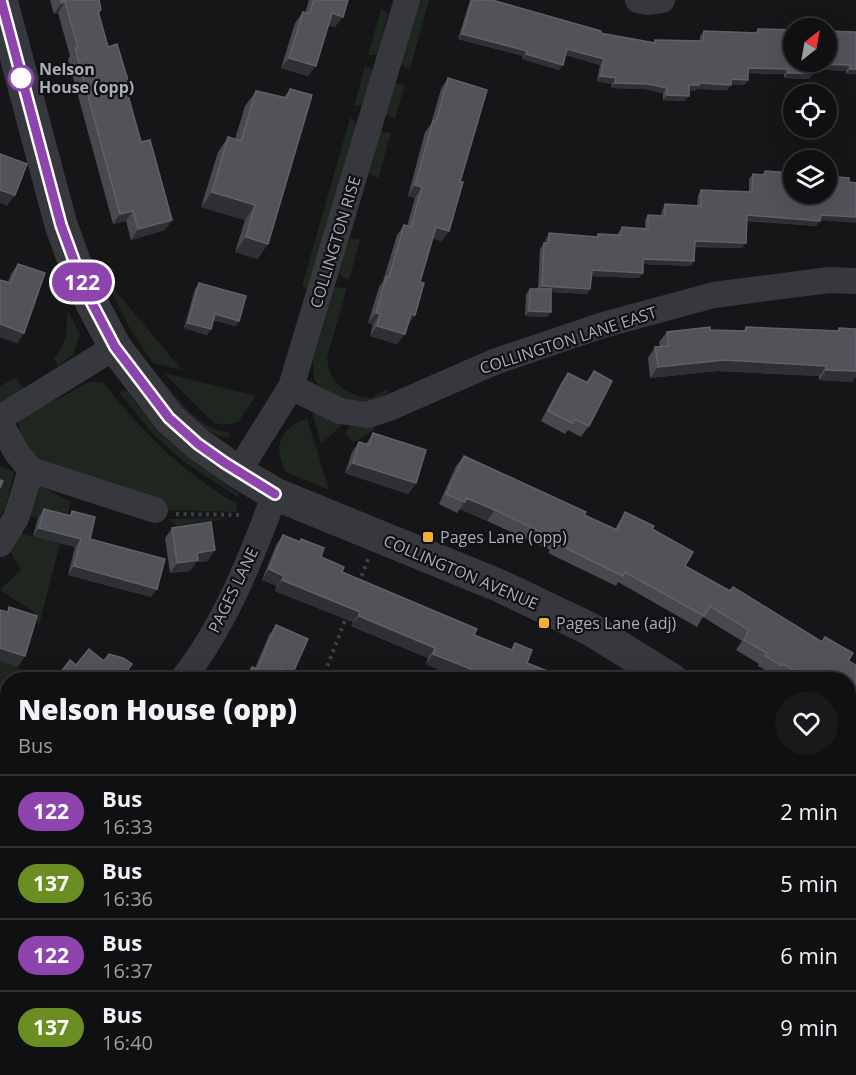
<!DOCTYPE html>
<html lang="en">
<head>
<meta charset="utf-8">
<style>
  body { margin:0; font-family:"Open Sans",sans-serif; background:#19191b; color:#f1f3f6; height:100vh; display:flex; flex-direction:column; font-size:22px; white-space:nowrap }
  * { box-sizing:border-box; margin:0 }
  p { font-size:20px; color:#9c9d9f }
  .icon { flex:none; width:33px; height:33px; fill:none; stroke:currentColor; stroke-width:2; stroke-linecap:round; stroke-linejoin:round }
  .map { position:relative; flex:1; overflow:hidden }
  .drawer { position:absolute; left:0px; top:672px; width:856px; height:404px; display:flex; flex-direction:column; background:#101012; border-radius:24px 24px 0 0; box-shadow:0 6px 24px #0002,0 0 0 2px #303032 }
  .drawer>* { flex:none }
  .badge { padding:0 12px; border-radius:20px; font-size:21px; line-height:39px }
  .needle { width:39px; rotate:31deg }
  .fabs { position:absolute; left:783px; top:18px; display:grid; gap:12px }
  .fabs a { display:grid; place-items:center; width:54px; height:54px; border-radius:50%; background:#101012; box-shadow:0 6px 24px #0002,0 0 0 2px #303032; font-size:30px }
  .map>.badge { position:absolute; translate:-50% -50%; box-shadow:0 0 0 3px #fff }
  .round { display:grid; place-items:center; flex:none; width:63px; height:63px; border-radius:32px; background:#19191b }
  .head { display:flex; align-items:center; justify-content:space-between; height:102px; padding:0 18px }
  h1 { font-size:28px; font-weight:800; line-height:45px }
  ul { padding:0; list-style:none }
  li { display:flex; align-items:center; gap:18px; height:72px; padding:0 18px; border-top:2px solid #303032 }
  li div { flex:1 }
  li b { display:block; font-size:22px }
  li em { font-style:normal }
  li .badge { min-width:66px; font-weight:700; text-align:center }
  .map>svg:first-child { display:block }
</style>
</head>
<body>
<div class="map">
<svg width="856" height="1075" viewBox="0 0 856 1075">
  <rect width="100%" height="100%" fill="#161618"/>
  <g fill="#1e261f">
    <path d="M 418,0 L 429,0 L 410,69 L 400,65 Z"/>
    <path d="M 381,9 L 388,13 L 377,55 L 368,55 Z"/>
    <path d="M 365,66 L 373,70 L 362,105 L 354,106 Z"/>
    <path d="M 395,83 L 405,85 L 395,118 L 385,115 Z"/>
    <path d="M 350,118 L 357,122 L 309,289 L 302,286 Z"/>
    <path d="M 380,132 L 391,133 L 378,179 L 369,173 Z"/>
    <path d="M 349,238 L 360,240 L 349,280 L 339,275 Z"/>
    <path d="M 104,277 L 182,370 L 153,363 L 129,327 Z"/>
    <path d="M 335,287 L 347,288 L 327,358 C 329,383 347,396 371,398 L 387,389 L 389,392 L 368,407 L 344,403 L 323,391 L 314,379 L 313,360 Z"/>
    <path d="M 67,310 L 80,334 L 74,353 L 58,367 L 54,358 C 68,341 67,332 67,310 Z"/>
    <path d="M 155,372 C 173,392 200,433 229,432 L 230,437 C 199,438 170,396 151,375 Z"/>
    <path d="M 164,373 L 256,396 L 238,422 L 225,425 L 214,423 Z"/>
    <path d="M 15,378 L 27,391 L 0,405 L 0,386 Z"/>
    <path d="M 89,382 L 103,382 C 141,431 183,473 237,504 L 236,512 L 169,510 L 159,501 L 38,460 L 21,441 L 18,420 Z"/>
    <path d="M 126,390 C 157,433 197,463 239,494 L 239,498 L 184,462 L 153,434 L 119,392 Z"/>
    <path d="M 315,412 L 345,422 L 321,444 L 313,416 Z"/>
    <path d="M 307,418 L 329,490 L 286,472 C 272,446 280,429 307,418 Z"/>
    <path d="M 378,422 L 372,431 L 353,443 L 345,433 L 351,424 Z"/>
    <path d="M 0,466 L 14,472 L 5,509 L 0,516 Z"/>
    <path d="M 38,485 L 71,502 L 39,625 L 33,611 L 0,590 L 21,570 L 9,550 L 20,533 L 53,541 L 58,523 L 25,515 Z"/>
    <path d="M 230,518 L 176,526 L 169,519 Z"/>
    <path d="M 0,661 L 18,667 L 23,671 L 16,679 L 8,680 L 7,689 L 0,697 Z"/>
    <path d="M 849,849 L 856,853 L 856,905 L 849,895 Z"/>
    <path d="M 849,1026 L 856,1027 L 856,1075 L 182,1075 L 184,1068 L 849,1068 Z"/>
  </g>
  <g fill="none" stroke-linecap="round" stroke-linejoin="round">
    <g stroke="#3d3f44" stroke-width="4" stroke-dasharray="3 4.5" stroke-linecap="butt">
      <path d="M 176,514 L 243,515"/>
      <path d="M 359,583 L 368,559"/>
      <path d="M 322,680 L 347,615"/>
      <path d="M 782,1068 L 784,1075"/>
      <path d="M 263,1075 L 272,1068"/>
    </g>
    <g stroke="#37383d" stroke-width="26">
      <path d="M 638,0 L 646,2 L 662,0"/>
      <path d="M 291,387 L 340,411 L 367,415 L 389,408 L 494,362 L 603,325 L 714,295 L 829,280 L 856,281"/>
      <path d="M 0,418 L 115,347"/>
      <path d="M 0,423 L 17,453 L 31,470 L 155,510"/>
      <path d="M 238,472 L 291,387 L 407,0"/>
      <path d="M 0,544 L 16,518 L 31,470"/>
      <path d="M 182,680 C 225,625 251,559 275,494"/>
      <path d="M 0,933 L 8,917"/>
    </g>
    <g stroke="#37383d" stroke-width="33">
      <path d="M 1,0 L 61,225 L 84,288 L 115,347 L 169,418 L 198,444 L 238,472 L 275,494 L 500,586 L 590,629 L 672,680"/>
      <path d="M 849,831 L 856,833"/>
    </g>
  </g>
  <g fill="#47494d">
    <path d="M 50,0 L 99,0 L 101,10 L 99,14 L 108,47 L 127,91 L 141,142 L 172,220 L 165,230 L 131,240 L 126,221 L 113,224 L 68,59 L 70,56 L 58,13 L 54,14 Z"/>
    <path d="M 309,0 L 348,0 L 335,27 L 328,25 L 308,76 L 281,68 L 295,23 L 303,12 L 305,13 Z"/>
    <path d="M 470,0 L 492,0 L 600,33 L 653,43 L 655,40 L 700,41 L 700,36 L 704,31 L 755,33 L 758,29 L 856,32 L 856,74 L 846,74 L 846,71 L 813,69 L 813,73 L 809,79 L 784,78 L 784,74 L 748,73 L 748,80 L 744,85 L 731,84 L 727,90 L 696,89 L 695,91 L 689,90 L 685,101 L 663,100 L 663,93 L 645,89 L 611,88 L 612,84 L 597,81 L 600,65 L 566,55 L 559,70 L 522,59 L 523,56 L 458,39 Z"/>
    <path d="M 448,78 L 460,182 L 449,231 L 441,241 L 433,238 L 420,282 L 415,315 L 407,326 L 405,334 L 397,344 L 370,336 L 373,325 L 368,323 L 379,287 L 383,281 L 397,235 L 404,225 L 407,226 L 415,198 L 408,196 L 425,132 L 431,124 L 441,89 Z"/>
    <path d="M 290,89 L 258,259 L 235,252 L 245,220 L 201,207 L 218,152 L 228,137 L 235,139 L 245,106 L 256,91 L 284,97 Z"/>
    <path d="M 765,171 L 820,220 L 816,226 L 747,221 L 742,248 L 695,247 L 694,261 L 691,266 L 643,264 L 643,273 L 639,278 L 591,276 L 587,294 L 551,292 L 547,317 L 525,316 L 526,294 L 530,289 L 538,289 L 540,249 L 544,243 L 545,243 L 546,239 L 549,233 L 596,237 L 598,234 L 618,235 L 618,233 L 622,227 L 645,228 L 645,220 L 648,215 L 661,216 L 662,210 L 665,204 L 697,206 L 698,195 L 701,190 L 749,192 L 749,179 L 753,174 L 762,175 Z"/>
    <path d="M 18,264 L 24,333 L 17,343 L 0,337 L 0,280 L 8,282 L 11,274 Z"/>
    <path d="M 199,283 L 239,321 L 235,326 L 213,320 L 211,329 L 207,335 L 184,328 L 195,289 Z"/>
    <path d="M 746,327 L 837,331 L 839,328 L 856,329 L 856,376 L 852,382 L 819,380 L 819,376 L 717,371 L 650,378 L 648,358 L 655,347 L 660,347 L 659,342 L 667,332 L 710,330 L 743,331 Z"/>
    <path d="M 594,371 L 589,426 L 581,437 L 568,430 L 565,434 L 541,421 L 561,383 L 568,373 L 586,382 Z"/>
    <path d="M 373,433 L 416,483 L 408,494 L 345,473 L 352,452 L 359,442 L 366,444 Z"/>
    <path d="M 464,456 L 615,529 L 625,512 L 652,529 L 685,566 L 848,661 L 856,665 L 856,735 L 849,732 L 849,680 L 785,680 L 776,674 L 775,676 L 758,666 L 759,664 L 736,650 L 742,641 L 703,617 L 697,627 L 618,582 L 616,586 L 548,553 L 550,550 L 487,521 L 460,509 L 457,513 L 439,504 L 456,466 Z"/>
    <path d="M 44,509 L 69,516 L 72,511 L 90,539 L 151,597 L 68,575 L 75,547 L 33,536 L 38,518 Z"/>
    <path d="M 172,528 L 208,561 L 196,562 L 190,571 L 170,573 L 165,538 Z"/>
    <path d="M 283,535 L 299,542 L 301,539 L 321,557 L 342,572 L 474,635 L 511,650 L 515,643 L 527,663 L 570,680 L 463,680 L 426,664 L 428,658 L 351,626 L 353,622 L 275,591 L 277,586 L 262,580 L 276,545 Z"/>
    <path d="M 276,625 L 288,680 L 243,680 L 252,667 L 255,668 L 269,635 Z"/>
    <path d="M 849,950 L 856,964 L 856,1016 L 849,1019 Z"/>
    <path d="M 31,1068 L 69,1068 L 68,1075 L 29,1075 Z"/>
  </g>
  <g fill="#2f3033">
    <path d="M 65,2 L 58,13 L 54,14 L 61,3 Z"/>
    <path d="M 332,13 L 343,17 L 335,27 L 325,24 Z"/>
    <path d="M 462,34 L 527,51 L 523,56 L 458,39 Z"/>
    <path d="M 567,49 L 604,59 L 600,65 L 564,54 Z"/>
    <path d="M 526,54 L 563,65 L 559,70 L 522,59 Z"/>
    <path d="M 289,58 L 316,66 L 308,76 L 281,68 Z"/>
    <path d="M 813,64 L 850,65 L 846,71 L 809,69 Z"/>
    <path d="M 748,68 L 788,69 L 784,74 L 744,73 Z"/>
    <path d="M 850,69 L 856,69 L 856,74 L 846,74 Z"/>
    <path d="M 788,73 L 813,73 L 809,79 L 784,78 Z"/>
    <path d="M 601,76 L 616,78 L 612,84 L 597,81 Z"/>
    <path d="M 731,79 L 748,80 L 744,85 L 727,84 Z"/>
    <path d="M 615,83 L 648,84 L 667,88 L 663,93 L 645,89 L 611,88 Z"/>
    <path d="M 699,83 L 731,85 L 727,90 L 696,89 L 695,91 L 685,90 L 689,85 Z"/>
    <path d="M 667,95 L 689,96 L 685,101 L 663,100 Z"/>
    <path d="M 415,185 L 422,187 L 415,198 L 408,196 Z"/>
    <path d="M 0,190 L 15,195 L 7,206 L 0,203 Z"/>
    <path d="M 212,192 L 255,205 L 245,220 L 201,207 Z"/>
    <path d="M 133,211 L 126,221 L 113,224 L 120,214 Z"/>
    <path d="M 747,215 L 820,221 L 816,226 L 743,220 Z"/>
    <path d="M 821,215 L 856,217 L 856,223 L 817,220 Z"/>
    <path d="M 172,220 L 165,230 L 131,240 L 138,229 Z"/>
    <path d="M 436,227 L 449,231 L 441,241 L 429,237 Z"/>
    <path d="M 246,237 L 268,244 L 258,259 L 235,252 Z"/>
    <path d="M 695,241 L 746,243 L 742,248 L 691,246 Z"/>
    <path d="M 643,259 L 694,261 L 691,266 L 640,264 Z"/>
    <path d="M 592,270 L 643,273 L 639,278 L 588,276 Z"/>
    <path d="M 542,286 L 590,289 L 587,294 L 538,291 Z"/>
    <path d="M 529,311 L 551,312 L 547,317 L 525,316 Z"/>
    <path d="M 376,313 L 380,314 L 373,325 L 368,323 Z"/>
    <path d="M 215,314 L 239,321 L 235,326 L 211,319 Z"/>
    <path d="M 411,314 L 415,315 L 408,326 L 403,324 Z"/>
    <path d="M 188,323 L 211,329 L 207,335 L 184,328 Z"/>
    <path d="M 0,324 L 24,333 L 17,343 L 0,337 Z"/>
    <path d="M 377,326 L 405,334 L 397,344 L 370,336 Z"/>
    <path d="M 724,360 L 826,366 L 819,376 L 717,371 L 650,378 L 658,367 Z"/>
    <path d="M 826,370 L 856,371 L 856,376 L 852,382 L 819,380 Z"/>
    <path d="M 353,463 L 416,483 L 408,494 L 345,473 Z"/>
    <path d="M 466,498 L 495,510 L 487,521 L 460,509 Z"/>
    <path d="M 39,528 L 81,539 L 75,547 L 33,536 Z"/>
    <path d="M 215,550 L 208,561 L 196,562 L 190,571 L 170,573 L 177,563 L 197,553 Z"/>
    <path d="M 74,566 L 157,589 L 151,597 L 68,575 Z"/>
    <path d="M 269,569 L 284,576 L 277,586 L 262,580 Z"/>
    <path d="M 282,580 L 360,612 L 353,622 L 275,591 Z"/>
    <path d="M 359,616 L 435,648 L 428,658 L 351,626 Z"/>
    <path d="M 0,648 L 25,656 L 18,667 L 0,661 Z"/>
    <path d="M 433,654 L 471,669 L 463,680 L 426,664 Z"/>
    <path d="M 280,669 L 292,675 L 288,680 L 273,680 Z"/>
    <path d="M 471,671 L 491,680 L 465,680 Z"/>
    <path d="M 8,809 L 8,812 L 0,820 L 0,816 Z"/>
    <path d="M 856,1009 L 856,1016 L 849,1019 L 849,1016 L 853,1011 Z"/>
  </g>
  <g fill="#525359" stroke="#5f6168" stroke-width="1.5">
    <path d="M 61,0 L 99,0 L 101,10 L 98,11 L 108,47 L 117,44 L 130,87 L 126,88 L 141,142 L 150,140 L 172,220 L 138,229 L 133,211 L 120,214 L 75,48 L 78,48 L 65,2 L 61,3 Z"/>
    <path d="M 314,0 L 348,0 L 343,17 L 332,13 L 316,66 L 289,58 L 303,12 L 309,14 Z"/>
    <path d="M 472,0 L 492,0 L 601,31 L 600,33 L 655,43 L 655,40 L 703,41 L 704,31 L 758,33 L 758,29 L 794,30 L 794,62 L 826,62 L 826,31 L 856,32 L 856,69 L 850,69 L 850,65 L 813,64 L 813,73 L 788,73 L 788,69 L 748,68 L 748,80 L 731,79 L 731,85 L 699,83 L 699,85 L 689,85 L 689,96 L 667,95 L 667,88 L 648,84 L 615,83 L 616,78 L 601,76 L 604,59 L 567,49 L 563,65 L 526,54 L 527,51 L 462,34 Z"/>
    <path d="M 448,78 L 487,90 L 460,182 L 463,182 L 449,231 L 436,227 L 420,282 L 424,283 L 415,315 L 411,314 L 405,334 L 377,326 L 380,314 L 376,313 L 386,277 L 389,277 L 404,225 L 411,227 L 422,187 L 415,185 L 433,121 L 436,122 Z"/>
    <path d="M 290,89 L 312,95 L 268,244 L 246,237 L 255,205 L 212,192 L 228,137 L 241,141 L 256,91 L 287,98 Z"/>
    <path d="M 0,154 L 27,164 L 15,195 L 0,190 Z"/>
    <path d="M 765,171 L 794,173 L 794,194 L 826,194 L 826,176 L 849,178 L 849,182 L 856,183 L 856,217 L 821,215 L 820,221 L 747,215 L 746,243 L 695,241 L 694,261 L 643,259 L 643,273 L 592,270 L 590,289 L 542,286 L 544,243 L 549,243 L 549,233 L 598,237 L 598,234 L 621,235 L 622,227 L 648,229 L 648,215 L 665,216 L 665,204 L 701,206 L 701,190 L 752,192 L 753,174 L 765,175 Z"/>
    <path d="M 18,264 L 45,273 L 24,333 L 0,324 L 0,280 L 11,283 Z"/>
    <path d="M 199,283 L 246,296 L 239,321 L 215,314 L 211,329 L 188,323 Z"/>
    <path d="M 530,289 L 551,289 L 551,312 L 529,311 Z"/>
    <path d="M 710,327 L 710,330 L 746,331 L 746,327 L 839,331 L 839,328 L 856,329 L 856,371 L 826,370 L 826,366 L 724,360 L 658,367 L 655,347 L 668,346 L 667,332 Z"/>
    <path d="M 594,371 L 612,381 L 589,426 L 574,419 L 572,423 L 548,411 L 568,373 L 588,383 Z"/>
    <path d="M 373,433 L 426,450 L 416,483 L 353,463 L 359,442 L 369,445 Z"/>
    <path d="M 464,456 L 586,512 L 584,515 L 617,530 L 625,512 L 654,526 L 652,529 L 693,552 L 685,566 L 730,591 L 733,587 L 822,642 L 825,637 L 853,653 L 848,661 L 856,665 L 856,717 L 849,713 L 849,680 L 810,680 L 783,664 L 782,666 L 765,656 L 767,653 L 744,640 L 749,630 L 710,606 L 704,616 L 625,572 L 623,576 L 555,543 L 557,540 L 495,510 L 466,498 L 465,502 L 446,494 Z"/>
    <path d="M 0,480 L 3,481 L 0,488 Z"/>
    <path d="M 44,509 L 71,516 L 72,511 L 95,517 L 90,539 L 165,559 L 157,589 L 74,566 L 81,539 L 39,528 Z"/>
    <path d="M 211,522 L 215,550 L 197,553 L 198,560 L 177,563 L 172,528 Z"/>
    <path d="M 283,535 L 300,542 L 301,539 L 324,548 L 321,557 L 344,567 L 342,572 L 477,629 L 474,635 L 512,650 L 515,643 L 532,650 L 527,663 L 570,680 L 491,680 L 471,671 L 471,669 L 433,654 L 435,648 L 359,616 L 360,612 L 282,580 L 284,576 L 269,569 Z"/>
    <path d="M 9,607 L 37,616 L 25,656 L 0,648 L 0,610 L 8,612 Z"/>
    <path d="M 276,625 L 308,639 L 292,675 L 280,669 L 276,680 L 246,680 L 252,667 L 257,669 Z"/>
    <path d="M 89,649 L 104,661 L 109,654 L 123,658 L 132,664 L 120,680 L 60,680 L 57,677 L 70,660 L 76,665 Z"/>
    <path d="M 8,749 L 8,809 L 0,816 L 0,757 Z"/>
    <path d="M 0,821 L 3,824 L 0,828 Z"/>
    <path d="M 849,950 L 856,964 L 856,1009 L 853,1011 L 849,1003 Z"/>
    <path d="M 36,1068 L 69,1068 L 68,1075 L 35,1075 Z"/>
  </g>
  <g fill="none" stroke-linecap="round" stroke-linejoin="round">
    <defs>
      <path id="line" d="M 1,0 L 61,225 L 84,288 L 115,347 L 169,418 L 198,444 L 225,463 L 275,494"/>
    </defs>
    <use href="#line" stroke="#fff" stroke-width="14"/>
    <use href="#line" stroke="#8e44ad" stroke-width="9"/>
  </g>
  <circle fill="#fff" stroke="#8e44ad" stroke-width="3" cx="21" cy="78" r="12"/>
  <g fill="#f2b134" stroke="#111113" stroke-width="2">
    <rect x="422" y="531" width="12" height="12" rx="3"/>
    <rect x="538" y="617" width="12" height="12" rx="3"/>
  </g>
  <g text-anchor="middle" stroke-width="4.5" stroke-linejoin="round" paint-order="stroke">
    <g font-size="16" font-weight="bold" fill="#a8adb8" stroke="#111113" text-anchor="start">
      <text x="39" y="75">Nelson<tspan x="39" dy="18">House (opp)</tspan></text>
    </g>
    <g font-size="16" fill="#a8adb8" stroke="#111113">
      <text transform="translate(335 242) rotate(-73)" y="6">COLLINGTON RISE</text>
      <text transform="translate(568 340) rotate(-18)" y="6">COLLINGTON LANE EAST</text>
      <text transform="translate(461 572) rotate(23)" y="6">COLLINGTON AVENUE</text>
      <text transform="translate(233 590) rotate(-64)" y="6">PAGES LANE</text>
    </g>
    <g font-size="16" fill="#a8adb8" stroke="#111113" text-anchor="start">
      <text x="440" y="543">Pages Lane (opp)</text>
      <text x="556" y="629">Pages Lane (adj)</text>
    </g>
  </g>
</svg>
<div class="fabs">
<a><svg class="needle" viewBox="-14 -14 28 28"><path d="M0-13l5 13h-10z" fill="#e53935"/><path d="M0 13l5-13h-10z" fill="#9c9d9f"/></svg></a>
<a><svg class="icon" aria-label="locate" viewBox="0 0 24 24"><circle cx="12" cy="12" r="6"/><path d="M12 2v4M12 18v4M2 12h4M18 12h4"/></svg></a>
<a><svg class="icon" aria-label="layers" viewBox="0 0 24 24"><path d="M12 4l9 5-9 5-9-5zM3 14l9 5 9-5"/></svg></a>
</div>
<b class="badge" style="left:82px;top:282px;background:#8e44ad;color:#fff">122</b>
<section class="drawer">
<div class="head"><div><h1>Nelson House (opp)</h1><p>Bus</p></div><a class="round"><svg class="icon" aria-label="heart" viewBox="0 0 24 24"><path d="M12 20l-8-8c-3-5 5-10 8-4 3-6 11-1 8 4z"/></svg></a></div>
<ul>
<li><span class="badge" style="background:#8e44ad;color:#fff">122</span><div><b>Bus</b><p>16:33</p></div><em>2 min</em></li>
<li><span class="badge" style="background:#6b8e23;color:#fff">137</span><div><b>Bus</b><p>16:36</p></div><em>5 min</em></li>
<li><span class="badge" style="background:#8e44ad;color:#fff">122</span><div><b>Bus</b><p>16:37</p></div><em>6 min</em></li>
<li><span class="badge" style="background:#6b8e23;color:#fff">137</span><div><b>Bus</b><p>16:40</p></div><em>9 min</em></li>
</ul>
</section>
</div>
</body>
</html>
